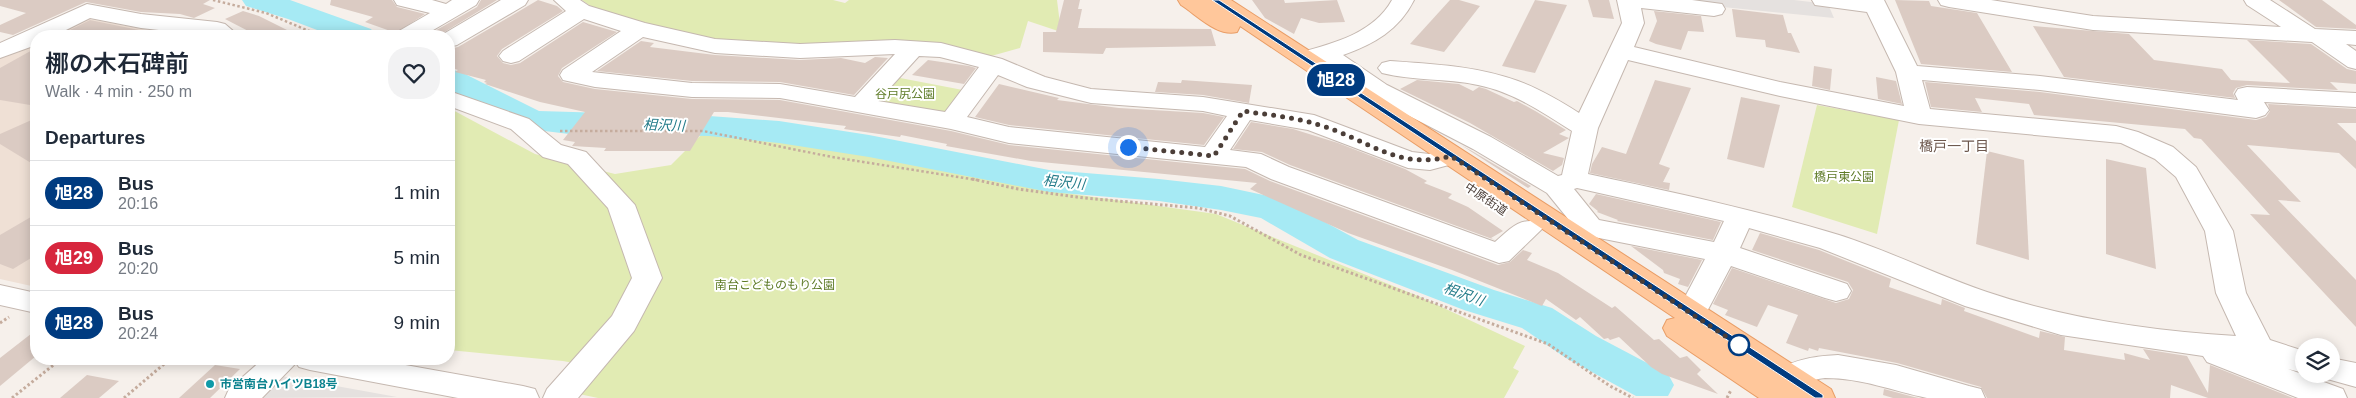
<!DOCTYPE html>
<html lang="en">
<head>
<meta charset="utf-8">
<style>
  body { margin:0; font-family:Arial,"Noto Sans JP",sans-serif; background:#f2f2f3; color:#1f2937; height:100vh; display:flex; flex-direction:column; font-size:19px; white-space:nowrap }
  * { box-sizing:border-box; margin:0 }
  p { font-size:16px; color:#747a83 }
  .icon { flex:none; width:28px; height:28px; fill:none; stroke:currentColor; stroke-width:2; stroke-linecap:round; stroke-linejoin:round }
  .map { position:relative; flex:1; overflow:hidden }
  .side { position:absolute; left:30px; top:30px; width:425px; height:335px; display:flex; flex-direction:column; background:#fff; border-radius:20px; box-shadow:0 2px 12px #0003 }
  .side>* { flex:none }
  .badge { padding:0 10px; border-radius:16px; font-size:18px; line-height:32px }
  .controls { position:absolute; left:2295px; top:338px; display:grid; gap:10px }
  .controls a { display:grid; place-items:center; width:45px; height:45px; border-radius:50%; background:#fff; box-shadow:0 2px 12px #0003; font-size:25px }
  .you { position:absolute; width:25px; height:25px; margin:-12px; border:4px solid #fff; border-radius:50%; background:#1a73e8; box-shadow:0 0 0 8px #1a73e833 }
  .map>.badge { position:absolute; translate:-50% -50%; box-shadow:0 0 0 2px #fff }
  h2 { padding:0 15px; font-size:19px; line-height:45px }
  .round { display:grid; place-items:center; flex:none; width:52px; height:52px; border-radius:20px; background:#f2f2f3 }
  .summary { display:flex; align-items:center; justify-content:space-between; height:85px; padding:0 15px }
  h1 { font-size:24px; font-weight:600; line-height:38px }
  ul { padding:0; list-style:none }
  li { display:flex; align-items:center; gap:15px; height:65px; padding:0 15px; border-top:1px solid #e0e1e3 }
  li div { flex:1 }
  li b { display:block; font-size:19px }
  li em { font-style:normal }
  li .badge { min-width:55px; font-weight:700; text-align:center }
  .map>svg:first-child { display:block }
</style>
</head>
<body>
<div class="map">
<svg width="2356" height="398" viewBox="0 0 2356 398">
  <rect width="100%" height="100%" fill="#f6f0eb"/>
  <g fill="#efe0d5">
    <path d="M 89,19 L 164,33 L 159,36 L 53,36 Z"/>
    <path d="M 36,44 L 36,287 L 0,279 L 0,58 Z"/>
  </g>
  <g fill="#e1ebb3">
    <path d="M 582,0 L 833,0 L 845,3 L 849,0 L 1057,0 L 1061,32 L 1028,21 L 1020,48 L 984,58 L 711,42 L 596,10 Z"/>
    <path d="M 895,77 L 968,91 L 952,114 L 870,104 Z"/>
    <path d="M 1817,105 L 1899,120 L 1877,234 L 1792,207 Z"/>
    <path d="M 449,108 L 535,154 L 615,174 L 671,165 L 713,123 L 932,157 L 1065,193 L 1216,214 L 1418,296 L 1525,346 L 1513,368 L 1519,371 L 1504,398 L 598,398 L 579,394 L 600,368 L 563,361 L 449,350 Z"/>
  </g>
  <g fill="#e5e1df">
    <path d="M 1692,0 L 1794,0 L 1828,4 L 1834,18 L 1693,4 Z"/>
    <path d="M 281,376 L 397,397 L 257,398 Z"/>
  </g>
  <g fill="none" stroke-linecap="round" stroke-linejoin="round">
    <g fill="#a6eaf4" fill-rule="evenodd">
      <path d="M 242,0 L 290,0 L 371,29 L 376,36 L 333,36 L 288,19 L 246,6 Z"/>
      <path d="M 449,69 L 461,72 L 539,111 L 709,116 L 779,121 L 869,135 L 1049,170 L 1159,179 L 1221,186 L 1273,197 L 1286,201 L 1358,240 L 1494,290 L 1552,308 L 1596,336 L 1668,374 L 1674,385 L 1668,396 L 1636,396 L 1566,358 L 1522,328 L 1464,310 L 1330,258 L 1261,218 L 1221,210 L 1159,201 L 1049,192 L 869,157 L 779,143 L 709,136 L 569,134 L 520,128 L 449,92 Z"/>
    </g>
  </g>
  <g fill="#dbcbc3">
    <path d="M 0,0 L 210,0 L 203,4 L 215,8 L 194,18 L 180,14 L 141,12 L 86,2 L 13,35 L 0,32 L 0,25 L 26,13 L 0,6 Z"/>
    <path d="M 331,0 L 392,0 L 397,7 L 425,14 L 396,33 L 365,22 L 373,17 L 330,5 Z"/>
    <path d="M 481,0 L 497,0 L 438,36 L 426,36 L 477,7 Z"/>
    <path d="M 538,0 L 557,6 L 563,11 L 502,49 L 497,56 L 503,63 L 511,65 L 520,63 L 583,22 L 617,32 L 562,68 L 558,76 L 563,82 L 595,89 L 692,99 L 780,100 L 951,131 L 1009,145 L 1245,169 L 1270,181 L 1498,265 L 1510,262 L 1523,250 L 1532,253 L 1527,260 L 1558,273 L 1612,308 L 1615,306 L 1654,340 L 1659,339 L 1680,358 L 1687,356 L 1701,370 L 1697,374 L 1718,394 L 1662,374 L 1651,367 L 1619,337 L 1610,340 L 1608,338 L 1604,339 L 1580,317 L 1576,320 L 1546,299 L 1542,306 L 1452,270 L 1348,233 L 1250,189 L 1257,183 L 1031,161 L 946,146 L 947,144 L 901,135 L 900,137 L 844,129 L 846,126 L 728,112 L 714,112 L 690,151 L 604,151 L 606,148 L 572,146 L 575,142 L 563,140 L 585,112 L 540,102 L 485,84 L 487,83 L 484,82 L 486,80 L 455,72 L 458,70 L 449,67 L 449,49 L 458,47 Z"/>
    <path d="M 1064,0 L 1080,0 L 1078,9 L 1082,9 L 1078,28 L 1211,29 L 1216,46 L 1106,48 L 1103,54 L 1043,52 L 1043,32 L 1056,32 Z"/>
    <path d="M 1252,0 L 1284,0 L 1285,3 L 1337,0 L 1345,22 L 1319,23 L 1301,18 L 1294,34 L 1265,18 Z"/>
    <path d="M 1450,0 L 1459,0 L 1480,6 L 1444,52 L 1410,44 Z"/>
    <path d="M 1535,0 L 1567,5 L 1535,73 L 1502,66 Z"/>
    <path d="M 1588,0 L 1609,0 L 1614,19 L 1593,17 Z"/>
    <path d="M 1895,0 L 1929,1 L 1931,6 L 1977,13 L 2012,72 L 1921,64 Z"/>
    <path d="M 2279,0 L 2322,0 L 2356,25 L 2356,29 L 2316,27 Z"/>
    <path d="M 1732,9 L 1783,15 L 1788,33 L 1791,33 L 1800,53 L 1766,47 L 1765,40 L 1736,37 Z"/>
    <path d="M 243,11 L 259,16 L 299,36 L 258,36 L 225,19 Z"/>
    <path d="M 1654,11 L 1701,16 L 1704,32 L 1688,31 L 1681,50 L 1656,44 L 1649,41 L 1657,21 Z"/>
    <path d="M 90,20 L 139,30 L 127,36 L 58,36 Z"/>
    <path d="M 2033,26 L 2129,34 L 2154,60 L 2222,69 L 2231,80 L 2290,83 L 2247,40 L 2311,44 L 2347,69 L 2356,71 L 2356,84 L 2330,82 L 2338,90 L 2247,85 L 2236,88 L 2233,93 L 2235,98 L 2064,77 Z"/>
    <path d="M 641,41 L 654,43 L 650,47 L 715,55 L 800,60 L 841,58 L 865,63 L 875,57 L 888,58 L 854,95 L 780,82 L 692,81 L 597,71 Z"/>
    <path d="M 36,48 L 36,106 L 0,100 L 0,68 Z"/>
    <path d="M 928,60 L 969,66 L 976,68 L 964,84 L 912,75 Z"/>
    <path d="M 1814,66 L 1832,69 L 1830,90 L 1812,86 Z"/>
    <path d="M 1876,77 L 1896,81 L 1902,104 L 1878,99 Z"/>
    <path d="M 1182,80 L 1252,85 L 1249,103 L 1203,95 L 1155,92 L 1158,82 L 1181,83 Z"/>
    <path d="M 1417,80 L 1459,84 L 1473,91 L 1479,87 L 1486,89 L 1514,102 L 1517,101 L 1537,112 L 1566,130 L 1559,134 L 1569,138 L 1543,153 L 1564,158 L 1562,165 L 1553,171 L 1470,123 L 1400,89 Z"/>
    <path d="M 1655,80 L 1691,88 L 1659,164 L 1670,168 L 1663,182 L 1670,183 L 1669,190 L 1590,173 L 1592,164 L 1602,147 L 1626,154 Z"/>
    <path d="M 1925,82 L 2040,92 L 2256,120 L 2266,117 L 2270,111 L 2268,104 L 2356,109 L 2356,123 L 2337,123 L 2356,141 L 2356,169 L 2339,153 L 2247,145 L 2301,202 L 2278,200 L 2356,280 L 2356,327 L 2250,214 L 2270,215 L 2201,139 L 2194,138 L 2185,129 L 2034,115 L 2029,104 L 1975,98 L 1982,112 L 1931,107 Z"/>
    <path d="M 999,84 L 1059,98 L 1057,100 L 1119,108 L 1203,113 L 1224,117 L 1204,145 L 1009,125 L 975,117 Z"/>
    <path d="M 1741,97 L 1780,105 L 1764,168 L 1727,159 Z"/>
    <path d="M 36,118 L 36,166 L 0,144 L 0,134 Z"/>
    <path d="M 1251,122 L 1293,129 L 1338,143 L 1405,169 L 1427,181 L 1424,183 L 1452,194 L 1448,198 L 1468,207 L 1503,231 L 1491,238 L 1495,240 L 1290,165 L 1262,152 L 1233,149 Z"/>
    <path d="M 1461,145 L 1472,151 L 1531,186 L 1528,188 Z"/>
    <path d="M 1987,151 L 2024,160 L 2029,260 L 1976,244 Z"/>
    <path d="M 2106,159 L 2146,168 L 2156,269 L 2106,254 Z"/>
    <path d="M 1596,194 L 1721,222 L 1713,240 L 1617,221 L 1618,220 L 1597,212 L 1598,211 L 1589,204 Z"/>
    <path d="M 36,214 L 36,255 L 13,269 L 0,264 L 0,235 Z"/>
    <path d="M 1760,233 L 1819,250 L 1891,279 L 1889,287 L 1941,305 L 1942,299 L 1965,308 L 1964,311 L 2039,338 L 2040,331 L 2065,337 L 2064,350 L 2125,360 L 2124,353 L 2150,360 L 2143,349 L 2187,356 L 2208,393 L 2210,365 L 2293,398 L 2208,398 L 2171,385 L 2170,398 L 1987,398 L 1981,387 L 1897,363 L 1819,348 L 1818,351 L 1809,348 L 1808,351 L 1786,343 L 1798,315 L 1768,305 L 1757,327 L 1725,315 L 1728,310 L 1713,304 L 1732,268 L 1836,303 L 1849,299 L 1853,290 L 1848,282 L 1752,250 Z"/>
    <path d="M 1631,246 L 1702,260 L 1688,287 L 1678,284 L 1680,279 L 1664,273 L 1663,270 Z"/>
    <path d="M 36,330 L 36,356 L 0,386 L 0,358 Z"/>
    <path d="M 215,365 L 240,369 L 210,398 L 179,398 Z"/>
    <path d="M 87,375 L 119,381 L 99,398 L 60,398 Z"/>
    <path d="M 1884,389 L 1914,397 L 1919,398 L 1893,398 L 1883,395 Z"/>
  </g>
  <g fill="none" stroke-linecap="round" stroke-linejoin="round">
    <defs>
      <g id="minor">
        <path d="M 394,0 L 432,0 L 446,4 L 452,0 L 479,0 L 476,5 L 423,36 L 396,36 L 399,31 L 430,13 L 397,5 Z"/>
        <path d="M 501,0 L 528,0 L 525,5 L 457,45 L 449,47 L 449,36 L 440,36 Z"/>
        <path d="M 554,0 L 580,0 L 589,6 L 645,23 L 715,39 L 800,44 L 895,40 L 941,43 L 1002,59 L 1045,77 L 1091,89 L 1203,97 L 1314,115 L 1412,152 L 1429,154 L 1451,148 L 1460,150 L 1464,156 L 1460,162 L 1430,170 L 1408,168 L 1308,130 L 1250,120 L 1230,150 L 1261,154 L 1289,167 L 1495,242 C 1509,230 1519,217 1539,222 L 1543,228 L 1509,261 L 1499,263 L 1271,179 L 1246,167 L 1009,143 L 951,129 L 780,98 L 692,97 L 595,87 L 563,80 L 560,75 L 563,70 L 621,31 L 584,19 L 519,61 L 511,63 L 503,61 L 499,56 L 503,51 L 566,11 ZM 643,37 L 715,53 L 800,58 L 895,54 L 855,97 L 780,84 L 692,83 L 592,72 ZM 919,56 L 940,57 L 979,67 L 945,112 L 878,101 ZM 998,75 L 1027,87 L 1091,103 L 1203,111 L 1227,116 L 1205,147 L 1009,127 L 967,117 Z"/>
        <path d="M 1392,0 L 1414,0 C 1399,30 1374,44 1343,55 L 1387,85 L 1491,137 L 1558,176 L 1562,175 L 1572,131 C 1542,112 1513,92 1478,85 C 1446,78 1413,81 1382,73 L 1378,68 L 1382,63 L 1390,61 C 1433,64 1477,66 1518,81 C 1540,89 1560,101 1579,113 L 1622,23 L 1617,0 L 1692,0 L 1722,4 L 1725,9 L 1722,14 L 1714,16 L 1641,8 L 1644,23 L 1634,47 L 1780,82 L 1904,106 L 1896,72 L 1867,12 L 1815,5 L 1812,0 L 1884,0 L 1917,66 L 2040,76 L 2238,100 L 2235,94 L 2238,89 L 2247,87 L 2356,93 L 2356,107 L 2264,102 L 2269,110 L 2265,115 L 2256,118 L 2040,90 L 1922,80 L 1930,109 L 2116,126 L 2138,132 L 2173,147 L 2196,167 L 2233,231 L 2246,293 L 2270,340 L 2304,351 L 2304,373 L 2288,369 L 2343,389 L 2347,398 L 2298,398 L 2207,362 L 2203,356 L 2061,335 L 1965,306 L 1820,248 L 1749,228 L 1740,248 L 1847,284 L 1851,291 L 1847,298 L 1836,301 L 1825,298 L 1731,266 L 1702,321 L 1691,324 L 1680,321 L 1676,314 L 1705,259 L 1594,237 L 1574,245 L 1564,242 L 1560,236 L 1564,230 L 1573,225 L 1547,193 L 1473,149 L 1369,95 L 1321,61 L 1310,64 L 1302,62 L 1298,57 L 1302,52 C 1334,43 1374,33 1392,0 ZM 1628,60 L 1780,96 L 1919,124 L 2121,143 L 2155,159 L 2176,177 L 2205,231 L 2216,293 L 2236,336 C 2153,331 2067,319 1987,292 C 1937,275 1889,251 1839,235 C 1756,210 1672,192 1588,174 L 1598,128 ZM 1577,188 L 1724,221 L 1714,242 L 1599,220 L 1574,189 Z"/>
        <path d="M 1938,0 L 1991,0 L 2093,16 L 2281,27 L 2247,5 L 2244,0 L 2270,0 L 2315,29 L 2356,31 L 2356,45 L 2346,44 L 2356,51 L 2356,69 L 2348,67 L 2312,42 L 2093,30 L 1949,7 L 1941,5 Z"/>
        <path d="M 87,4 L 141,14 L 217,22 L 225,24 L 239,36 L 212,36 L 141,28 L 90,18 L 54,36 L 36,36 L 36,45 L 0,58 L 0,43 Z"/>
        <path d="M 449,91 L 529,119 L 561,145 L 586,152 L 635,205 L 662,278 L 634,331 L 578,398 L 543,398 L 547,389 L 612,316 L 632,278 L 608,208 L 568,164 L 543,157 L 511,129 L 449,106 Z"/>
        <path d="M 0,285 L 36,293 L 36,313 L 0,305 Z"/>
        <path d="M 1838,355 L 1896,365 L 1969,386 L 1981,389 L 1985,398 C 1967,398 1946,398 1927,398 C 1893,391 1862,378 1825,378 C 1806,379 1800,393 1778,386 L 1773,378 C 1784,359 1818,356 1838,355 Z"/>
        <path d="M 2331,358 L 2356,363 L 2356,387 L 2320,377 L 2318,374 L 2331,374 Z"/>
        <path d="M 263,359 L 372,359 L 523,386 L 535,389 L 539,398 L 458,398 L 310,370 L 299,367 L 296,363 L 262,398 L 225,398 L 229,389 Z"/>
      </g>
      <path id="major" d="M 1178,0 L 1231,0 L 1831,389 L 1835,398 L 1759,398 L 1667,336 L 1663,328 L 1667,320 L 1675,318 L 1240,26 L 1237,32 C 1217,37 1197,15 1181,5 Z"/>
    </defs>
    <use href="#minor" stroke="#c5b8b0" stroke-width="2"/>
    <use href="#major" stroke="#e99d66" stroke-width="2"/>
    <g stroke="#c5ac9d" stroke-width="2.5" stroke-dasharray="2.5 2.5" stroke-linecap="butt">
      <path d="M 213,0 L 266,13 L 321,36"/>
      <path d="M 560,131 L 703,131 L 832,157 L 977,180"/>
    </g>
    <g stroke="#c5ac9d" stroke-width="3" stroke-dasharray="2.5 2.5" stroke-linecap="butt">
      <path d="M 972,179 L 1018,189 L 1084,198 L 1198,208 L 1230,216 L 1301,255 L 1548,344 L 1610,386 L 1633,398"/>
      <path d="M 0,323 L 9,317"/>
      <path d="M 12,398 L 61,359"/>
      <path d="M 124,398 L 170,359"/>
      <path d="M 1727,398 L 1731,390"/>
    </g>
    <use href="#minor" fill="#fff" fill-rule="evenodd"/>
    <use href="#major" fill="#ffc79b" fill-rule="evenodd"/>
  </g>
  <path fill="#003b80" stroke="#fff" d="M 1212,0 L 1219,0 L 1823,395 L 1823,398 L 1815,398 Z"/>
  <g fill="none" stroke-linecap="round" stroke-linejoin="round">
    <path stroke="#4b3e38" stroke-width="5" stroke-dasharray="0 9" d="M 1128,147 L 1214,156 L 1243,111 C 1268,115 1295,117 1319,125 C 1368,139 1397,171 1451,156 L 1739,345"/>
  </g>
  <circle fill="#fff" stroke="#003b80" stroke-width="2.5" cx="1739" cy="345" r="10"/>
  <circle fill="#0f9aa8" stroke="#fff" stroke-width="2" cx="210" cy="384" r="5"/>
  <g text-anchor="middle" stroke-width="4" stroke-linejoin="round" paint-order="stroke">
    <g font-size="12" fill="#5e7b27" stroke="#fff">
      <text x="905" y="98">谷戸尻公園</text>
      <text x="1844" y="181">橋戸東公園</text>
      <text x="775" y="289">南台こどものもり公園</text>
    </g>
    <g font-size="12" fill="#4b3e38" stroke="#fff">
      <text transform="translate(1486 199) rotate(34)" y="4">中原街道</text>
    </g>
    <g font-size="12" font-weight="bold" fill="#0d838f" stroke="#fff" text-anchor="start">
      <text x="220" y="388">市営南台ハイツB18号</text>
    </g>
    <g font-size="14" font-style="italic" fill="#237b89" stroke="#fff">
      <text transform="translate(664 125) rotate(2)" y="5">相沢川</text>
      <text transform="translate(1064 182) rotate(6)" y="5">相沢川</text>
      <text transform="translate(1464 294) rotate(20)" y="5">相沢川</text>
    </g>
    <g font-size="14" fill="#6e594f" stroke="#fff">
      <text x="1954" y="151">橋戸一丁目</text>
    </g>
  </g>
</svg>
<div class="controls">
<a><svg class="icon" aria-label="layers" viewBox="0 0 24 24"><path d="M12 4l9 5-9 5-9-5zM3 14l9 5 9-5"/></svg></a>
</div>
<div class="you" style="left:1128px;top:147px"></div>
<b class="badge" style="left:1336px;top:80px;background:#003b80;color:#fff">旭28</b>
<section class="side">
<div class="summary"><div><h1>梛の木石碑前</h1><p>Walk · 4 min · 250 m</p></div><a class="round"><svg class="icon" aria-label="heart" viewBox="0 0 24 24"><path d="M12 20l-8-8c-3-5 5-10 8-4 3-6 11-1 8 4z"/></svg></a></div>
<h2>Departures</h2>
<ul>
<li><span class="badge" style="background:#003b80;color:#fff">旭28</span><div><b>Bus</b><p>20:16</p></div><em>1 min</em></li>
<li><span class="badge" style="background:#d7263d;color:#fff">旭29</span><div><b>Bus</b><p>20:20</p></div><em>5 min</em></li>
<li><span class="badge" style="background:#003b80;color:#fff">旭28</span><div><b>Bus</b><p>20:24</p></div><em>9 min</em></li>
</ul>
</section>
</div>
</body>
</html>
